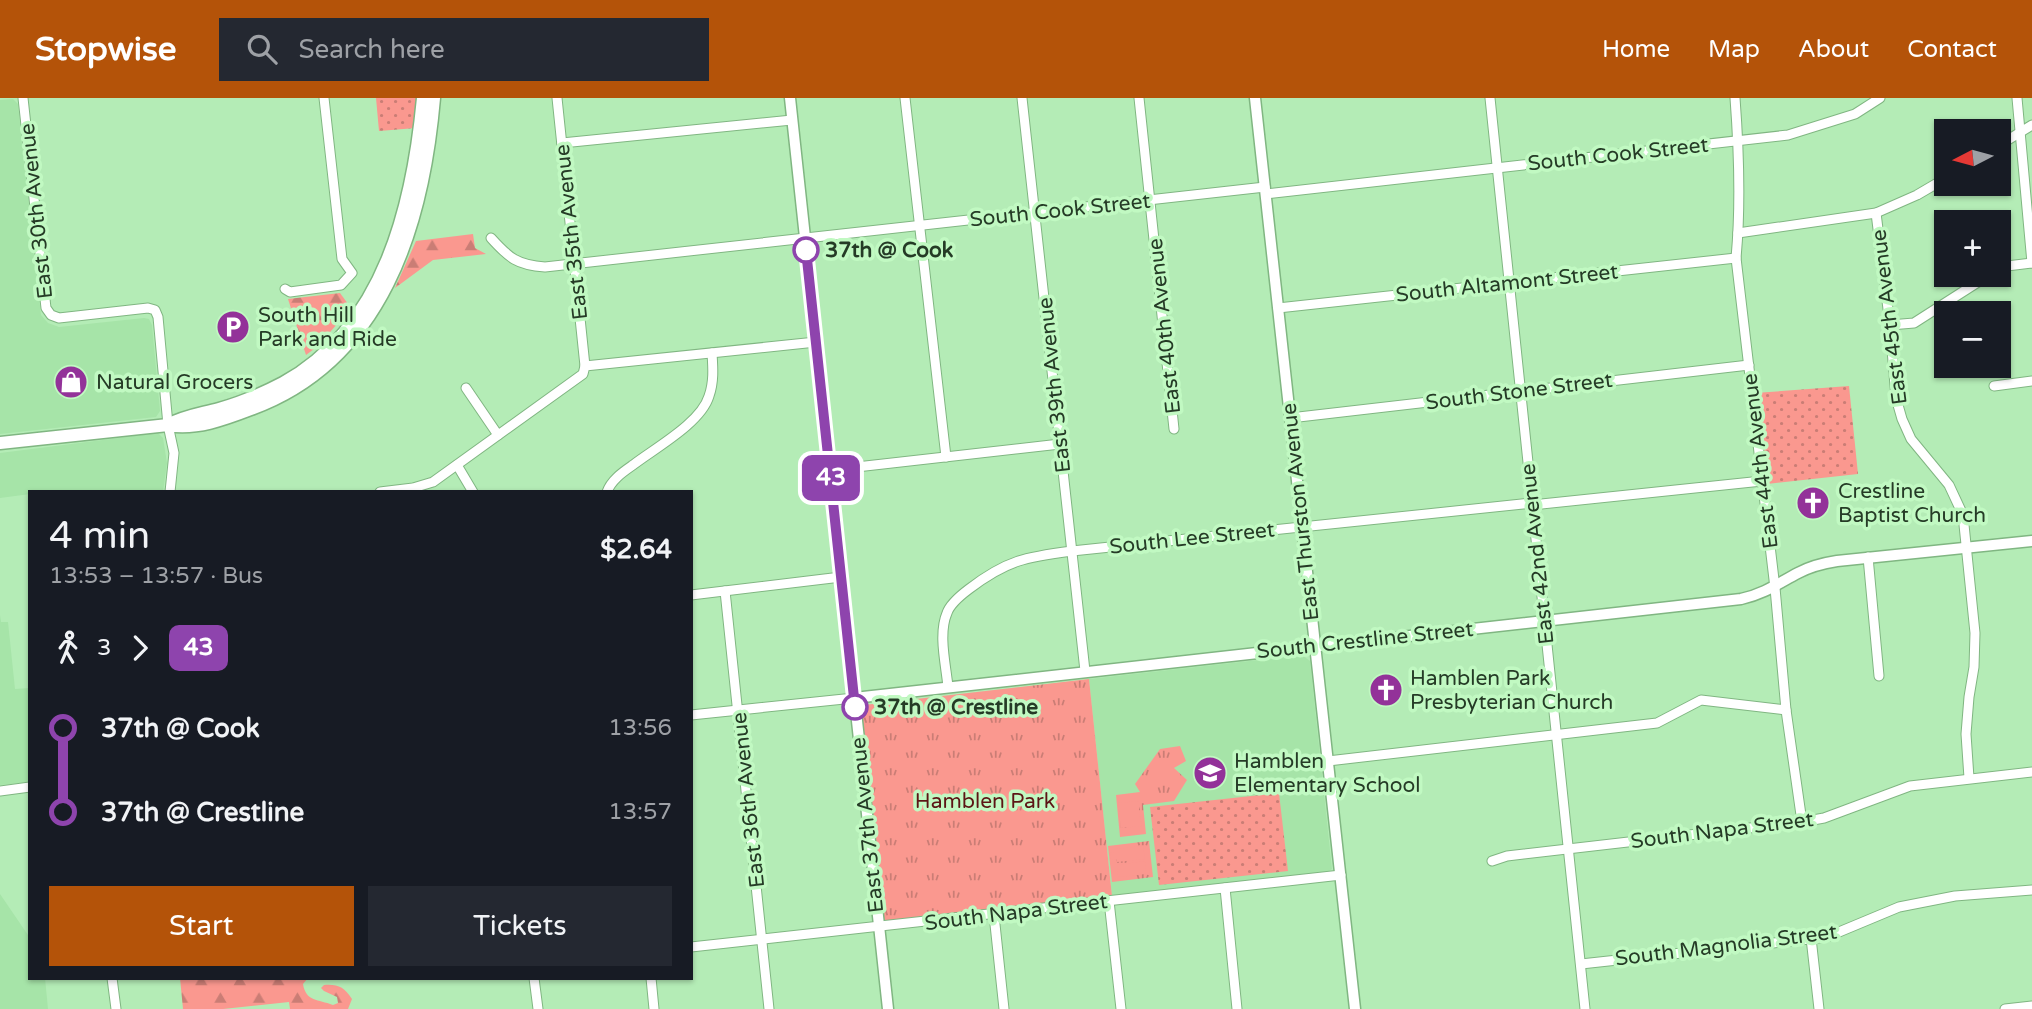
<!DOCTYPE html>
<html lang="en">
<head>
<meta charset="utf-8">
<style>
  body { margin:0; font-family:"Varela Round",sans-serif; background:#242831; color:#f1f3f6; height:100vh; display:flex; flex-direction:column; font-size:26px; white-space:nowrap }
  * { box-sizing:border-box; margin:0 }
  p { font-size:23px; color:#9ea1a6 }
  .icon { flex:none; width:38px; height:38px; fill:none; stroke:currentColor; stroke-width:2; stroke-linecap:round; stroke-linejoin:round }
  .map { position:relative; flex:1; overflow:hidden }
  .drawer { position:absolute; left:28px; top:392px; width:665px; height:490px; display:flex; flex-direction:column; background:#171b24; border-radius:0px; box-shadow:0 2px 5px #0004 }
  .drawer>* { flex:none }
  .badge { padding:0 14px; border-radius:10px; font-size:24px; line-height:46px }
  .needle { width:46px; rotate:264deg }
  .fabs { position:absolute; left:1934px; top:21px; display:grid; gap:14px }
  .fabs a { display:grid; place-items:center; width:77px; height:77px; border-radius:0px; background:#171b24; box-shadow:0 2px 5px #0004; font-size:35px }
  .map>.badge { position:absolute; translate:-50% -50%; box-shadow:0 0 0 4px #fff }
  .legs { display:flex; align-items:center; gap:10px; height:77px; padding:0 21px; font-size:23px }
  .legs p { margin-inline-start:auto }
  .summary { display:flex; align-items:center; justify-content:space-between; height:119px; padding:0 21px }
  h1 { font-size:38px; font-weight:600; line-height:52px }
  .action { display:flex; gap:14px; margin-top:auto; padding:14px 21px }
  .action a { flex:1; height:80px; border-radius:0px; background:#b45309; color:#fff; font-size:28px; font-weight:600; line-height:80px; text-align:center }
  .action a+a { background:#242831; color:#f1f3f6 }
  ul { padding:0 21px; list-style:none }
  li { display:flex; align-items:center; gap:24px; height:84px; font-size:26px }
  li i { display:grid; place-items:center; width:10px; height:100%; margin:0 9px; background:currentColor }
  li i::after { content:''; width:18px; height:18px; margin:-9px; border:5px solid; border-radius:50%; background:#171b24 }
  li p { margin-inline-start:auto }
  li:first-child i { background:linear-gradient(#0000 50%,currentColor 0) }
  li:last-child i { background:linear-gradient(currentColor 50%,#0000 0) }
  header { display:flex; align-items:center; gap:42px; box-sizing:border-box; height:98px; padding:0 35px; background:#b45309; color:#fff }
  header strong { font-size:33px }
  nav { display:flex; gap:38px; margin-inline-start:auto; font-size:24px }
  .search { width:490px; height:63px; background:#242831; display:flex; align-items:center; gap:18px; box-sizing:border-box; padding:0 24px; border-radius:0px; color:#9ea1a6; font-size:26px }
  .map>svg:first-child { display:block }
</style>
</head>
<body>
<header>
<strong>Stopwise</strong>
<div class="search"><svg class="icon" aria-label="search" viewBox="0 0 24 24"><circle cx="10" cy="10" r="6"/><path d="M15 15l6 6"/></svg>Search here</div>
<nav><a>Home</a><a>Map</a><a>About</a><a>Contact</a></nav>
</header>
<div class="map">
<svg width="2032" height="911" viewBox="0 0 2032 911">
  <defs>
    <pattern id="grass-dots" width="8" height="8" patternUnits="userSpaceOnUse" patternTransform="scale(1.75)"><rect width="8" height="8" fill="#fa988f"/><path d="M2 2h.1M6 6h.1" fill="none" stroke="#ca7d75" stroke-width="1.8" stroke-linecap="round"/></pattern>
    <pattern id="forest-firs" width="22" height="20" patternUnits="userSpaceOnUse" patternTransform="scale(1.75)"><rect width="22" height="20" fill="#fa988f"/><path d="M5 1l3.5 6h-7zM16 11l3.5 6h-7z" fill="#ca7d75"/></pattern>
    <pattern id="park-tufts" width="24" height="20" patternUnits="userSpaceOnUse" patternTransform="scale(1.75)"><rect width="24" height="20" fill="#fa988f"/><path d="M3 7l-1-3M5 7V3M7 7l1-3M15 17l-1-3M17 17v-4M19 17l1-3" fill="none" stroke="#ca7d75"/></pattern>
  </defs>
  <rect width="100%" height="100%" fill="#b4ecb6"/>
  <g fill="#a6e4a8">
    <path d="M 13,1 L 18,6 L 41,217 L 48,225 L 59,229 L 144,220 L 149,221 L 152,227 L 160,313 L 156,319 L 0,336 L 0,2 Z"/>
    <path d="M 158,335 L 163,340 L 167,365 L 163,394 L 73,394 L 72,392 L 30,394 L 30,396 L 0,400 L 0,355 Z"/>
    <path d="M 0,517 L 1,524 L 8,524 L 15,591 L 30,590 L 30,684 L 0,687 Z"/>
    <path d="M 1302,557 L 1310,563 L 1332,771 L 1328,774 L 1112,798 L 1089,581 Z"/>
    <path d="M 0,796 L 30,840 L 30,880 L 45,880 L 48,911 L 0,911 Z"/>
  </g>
  <g fill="url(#grass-dots)">
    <path d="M 376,0 L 419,0 L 416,30 L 379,33 Z"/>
    <path d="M 1849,288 L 1858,376 L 1767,386 L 1755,295 Z"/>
    <path d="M 1279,695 L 1288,773 L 1159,787 L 1150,709 Z"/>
  </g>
  <g fill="url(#forest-firs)">
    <path d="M 473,136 L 475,150 L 486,156 L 433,162 L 395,190 L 416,143 Z"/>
    <path d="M 340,195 L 351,210 L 318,248 L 306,257 L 288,201 Z"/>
    <path d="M 180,880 L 308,880 L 303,886 C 306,904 318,901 333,907 L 338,905 L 337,899 L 324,893 L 321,890 L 324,887 C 338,886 344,889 352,901 L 348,911 L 290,911 L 289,904 L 223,911 L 183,911 Z"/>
  </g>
  <g fill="url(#park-tufts)">
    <path d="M 1089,581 L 1112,798 L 884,823 L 861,609 L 864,607 Z"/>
    <path d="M 1180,648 L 1186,663 L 1174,670 L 1187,682 L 1174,703 L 1143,707 L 1146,736 L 1120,739 L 1116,697 L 1140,694 L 1135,686 L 1160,651 Z"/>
    <path d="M 1149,743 L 1153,779 L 1112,784 L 1108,748 Z"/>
  </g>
  <g fill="#fa988f">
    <path d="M 1139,703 L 1139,714 L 1142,728 L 1121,730 L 1118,705 Z"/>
    <path d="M 1143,748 L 1145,761 L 1117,764 L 1116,761 L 1111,762 L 1110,755 L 1115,754 L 1115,751 Z"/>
    <path d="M 1145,763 L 1146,776 L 1118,779 L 1117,767 Z"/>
  </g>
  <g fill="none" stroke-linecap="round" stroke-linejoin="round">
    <defs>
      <g id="minor">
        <path d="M 23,0 L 46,210 L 51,217 L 59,220 L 148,210 L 155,212 L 158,219 L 168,327 L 174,355 L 170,394"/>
        <path d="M 557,0 L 585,268"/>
        <path d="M 905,0 L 946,359"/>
        <path d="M 1022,0 L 1085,573"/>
        <path d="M 1139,0 L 1174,331"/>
        <path d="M 1490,0 L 1585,911"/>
        <path d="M 1735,0 C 1739,53 1741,107 1736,160 L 1775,490 L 1786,612 L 1802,724"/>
        <path d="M 2017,0 L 2032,165"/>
        <path d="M 562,45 L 792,22"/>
        <path d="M 1998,48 L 2032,27"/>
        <path d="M 1266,96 L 1788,37 L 1855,16 L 1880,0"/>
        <path d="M 1876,115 L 1890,227 L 1896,300 L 1902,321 L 1911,341 L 1949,387 L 1963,417 L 1975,535 L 1974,569 L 1969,599 L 1966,636 L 1969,680"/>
        <path d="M 1738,135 L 1876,115 L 1917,97 L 1946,80"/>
        <path d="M 491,140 C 509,160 517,167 545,169 L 1265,89"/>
        <path d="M 1998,172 L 2007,168 L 2032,165"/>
        <path d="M 285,191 L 290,194 L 341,187 L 352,175 L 342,161 L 324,0"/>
        <path d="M 1278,210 L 1736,160"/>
        <path d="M 1890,227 L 1914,225 L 1989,177"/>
        <path d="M 1994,288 L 2032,283"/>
        <path d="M 466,290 L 498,337"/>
        <path d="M 1290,320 L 1749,267"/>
        <path d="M 457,367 L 473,394"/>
        <path d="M 830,372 L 1060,346"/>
        <path d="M 380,394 L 413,390 L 433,384 L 583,276 L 585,268 L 816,244"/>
        <path d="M 607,394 C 611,382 623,374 633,367 C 655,350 701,325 709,298 C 714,284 713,270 712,255"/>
        <path d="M 1532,407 L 1762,383"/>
        <path d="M 1868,459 L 1879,578"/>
        <path d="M 725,493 L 769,911"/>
        <path d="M 691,497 L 841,479"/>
        <path d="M 948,589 C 946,567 938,536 947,515 C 950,506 961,497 969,491 C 1007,462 1026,459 1072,453 L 1532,405"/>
        <path d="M 691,617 L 854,600"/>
        <path d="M 1328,663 L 1657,625 L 1701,602 L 1786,612"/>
        <path d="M 0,693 L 30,689"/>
        <path d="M 1492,763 L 1507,758 L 1802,724 L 1824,720 L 1910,688 L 2032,674"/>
        <path d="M 1225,790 L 1237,911"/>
        <path d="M 1109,803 L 1121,911"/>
        <path d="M 994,817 L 1004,911"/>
        <path d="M 1811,840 L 1819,911"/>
        <path d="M 691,849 L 1341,777"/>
        <path d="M 1581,866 L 1827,839 L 1899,809 L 1955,798 L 2032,792"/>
        <path d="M 112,880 L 116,911"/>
        <path d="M 534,880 L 538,911"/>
        <path d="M 651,880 L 654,911"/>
        <path d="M 2005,911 L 2032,908"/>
      </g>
      <g id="tertiary">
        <path d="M 790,0 L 888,911"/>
        <path d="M 1255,0 L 1355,911"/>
        <path d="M 854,600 L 1741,501 C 1764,496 1779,485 1798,475 C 1811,468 1824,465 1837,463 L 2032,443"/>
      </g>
      <g id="secondary">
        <path d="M 168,327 C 184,318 201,316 219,311 C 241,305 262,296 283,285 C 385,229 413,106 423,0"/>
        <path d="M 0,345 L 168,327 C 196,332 225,321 251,311 C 383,263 423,127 434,0"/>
      </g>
    </defs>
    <use href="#minor" stroke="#80b682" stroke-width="11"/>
    <use href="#tertiary" stroke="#80b682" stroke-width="13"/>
    <use href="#secondary" stroke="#80b682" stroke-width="15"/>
    <use href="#minor" stroke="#fff" stroke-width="9"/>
    <use href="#tertiary" stroke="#fff" stroke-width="10"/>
    <use href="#secondary" stroke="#fff" stroke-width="12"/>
  </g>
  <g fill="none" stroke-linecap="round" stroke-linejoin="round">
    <defs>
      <path id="line-1" d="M 806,152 L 855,609"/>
    </defs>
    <use href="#line-1" stroke="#fff" stroke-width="16"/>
    <use href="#line-1" stroke="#8e44ad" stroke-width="10"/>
  </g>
  <defs>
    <symbol id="parking-disc" viewBox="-11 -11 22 22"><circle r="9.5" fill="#933299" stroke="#c1f9c2"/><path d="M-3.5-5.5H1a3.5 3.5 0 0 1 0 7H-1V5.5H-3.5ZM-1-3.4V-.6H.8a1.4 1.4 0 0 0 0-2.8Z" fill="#fff"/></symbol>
    <symbol id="shop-disc" viewBox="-11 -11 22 22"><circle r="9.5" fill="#933299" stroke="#c1f9c2"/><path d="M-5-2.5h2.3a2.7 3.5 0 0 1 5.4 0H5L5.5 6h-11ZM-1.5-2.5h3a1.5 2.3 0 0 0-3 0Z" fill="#fff"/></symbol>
    <symbol id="church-disc" viewBox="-11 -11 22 22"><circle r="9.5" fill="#933299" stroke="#c1f9c2"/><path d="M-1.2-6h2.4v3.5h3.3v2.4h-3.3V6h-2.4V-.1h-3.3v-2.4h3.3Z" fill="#fff"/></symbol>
    <symbol id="school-disc" viewBox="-11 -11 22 22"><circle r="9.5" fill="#933299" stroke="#c1f9c2"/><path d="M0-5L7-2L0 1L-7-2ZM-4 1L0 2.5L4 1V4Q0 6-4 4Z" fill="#fff"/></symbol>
  </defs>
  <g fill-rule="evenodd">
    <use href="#parking-disc" x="214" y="210" width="38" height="38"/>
    <use href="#shop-disc" x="52" y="265" width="38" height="38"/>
    <use href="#church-disc" x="1794" y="386" width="38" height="38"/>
    <use href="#church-disc" x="1367" y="573" width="38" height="38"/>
    <use href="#school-disc" x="1191" y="656" width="38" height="38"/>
  </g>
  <g fill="#fff" stroke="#8e44ad" stroke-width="3.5">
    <circle cx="806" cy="152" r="12"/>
    <circle cx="855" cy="609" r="12"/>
  </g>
  <g text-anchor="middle" stroke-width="7" stroke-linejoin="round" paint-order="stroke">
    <g font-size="21" fill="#253b26" stroke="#c1f9c2">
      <text transform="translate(1618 56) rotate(-6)" y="7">South Cook Street</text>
      <text transform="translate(1060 112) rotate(-6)" y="7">South Cook Street</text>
      <text transform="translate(36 113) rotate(-96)" y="7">East 30th Avenue</text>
      <text transform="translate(571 134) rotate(-96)" y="7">East 35th Avenue</text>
      <text transform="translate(1507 185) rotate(-6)" y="7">South Altamont Street</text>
      <text transform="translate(1889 219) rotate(-97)" y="7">East 45th Avenue</text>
      <text transform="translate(1164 228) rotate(-96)" y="7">East 40th Avenue</text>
      <text transform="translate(1054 287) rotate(-96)" y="7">East 39th Avenue</text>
      <text transform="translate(1519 293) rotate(-7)" y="7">South Stone Street</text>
      <text transform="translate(1760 363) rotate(-97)" y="7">East 44th Avenue</text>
      <text transform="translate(1300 414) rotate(-96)" y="7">East Thurston Avenue</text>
      <text transform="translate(1192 440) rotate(-6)" y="7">South Lee Street</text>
      <text transform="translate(1537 456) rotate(-96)" y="7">East 42nd Avenue</text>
      <text transform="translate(1365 542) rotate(-6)" y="7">South Crestline Street</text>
      <text transform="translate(748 702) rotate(-96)" y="7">East 36th Avenue</text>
      <text transform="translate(867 727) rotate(-96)" y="7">East 37th Avenue</text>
      <text transform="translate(1722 732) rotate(-7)" y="7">South Napa Street</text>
      <text transform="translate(1016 814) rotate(-7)" y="7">South Napa Street</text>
      <text transform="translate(1726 847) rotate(-7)" y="7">South Magnolia Street</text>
    </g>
    <g font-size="21" font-weight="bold" fill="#253b26" stroke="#c1f9c2" text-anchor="start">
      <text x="825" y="159">37th @ Cook</text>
      <text x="874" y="616">37th @ Crestline</text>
    </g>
    <g font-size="21" fill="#253b26" stroke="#c1f9c2" text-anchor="start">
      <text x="258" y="224">South Hill<tspan x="258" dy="24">Park and Ride</tspan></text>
      <text x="96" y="291">Natural Grocers</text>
      <text x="1838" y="400">Crestline<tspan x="1838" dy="24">Baptist Church</tspan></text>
      <text x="1410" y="587">Hamblen Park<tspan x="1410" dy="24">Presbyterian Church</tspan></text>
      <text x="1234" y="670">Hamblen<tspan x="1234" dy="24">Elementary School</tspan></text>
    </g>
    <g font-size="21" fill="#5c1515" stroke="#c1f9c2">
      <text x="985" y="710">Hamblen Park</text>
    </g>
  </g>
</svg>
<div class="fabs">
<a><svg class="needle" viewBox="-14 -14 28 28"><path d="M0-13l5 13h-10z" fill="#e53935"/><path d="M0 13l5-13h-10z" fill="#9ea1a6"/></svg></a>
<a>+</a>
<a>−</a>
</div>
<b class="badge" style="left:831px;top:380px;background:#8e44ad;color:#fff">43</b>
<section class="drawer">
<div class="summary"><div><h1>4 min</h1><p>13:53 – 13:57 · Bus</p></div><b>$2.64</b></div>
<div class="legs"><svg class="icon" aria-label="walk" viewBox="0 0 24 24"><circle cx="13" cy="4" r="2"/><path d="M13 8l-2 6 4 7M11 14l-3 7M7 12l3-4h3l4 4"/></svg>3<svg class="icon" aria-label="forward" viewBox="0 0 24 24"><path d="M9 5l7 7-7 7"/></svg><b class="badge" style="background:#8e44ad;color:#fff">43</b></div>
<ul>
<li><i style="color:#8e44ad"></i><b>37th @ Cook</b><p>13:56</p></li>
<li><i style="color:#8e44ad"></i><b>37th @ Crestline</b><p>13:57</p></li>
</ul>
<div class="action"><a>Start</a><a>Tickets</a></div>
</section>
</div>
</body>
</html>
